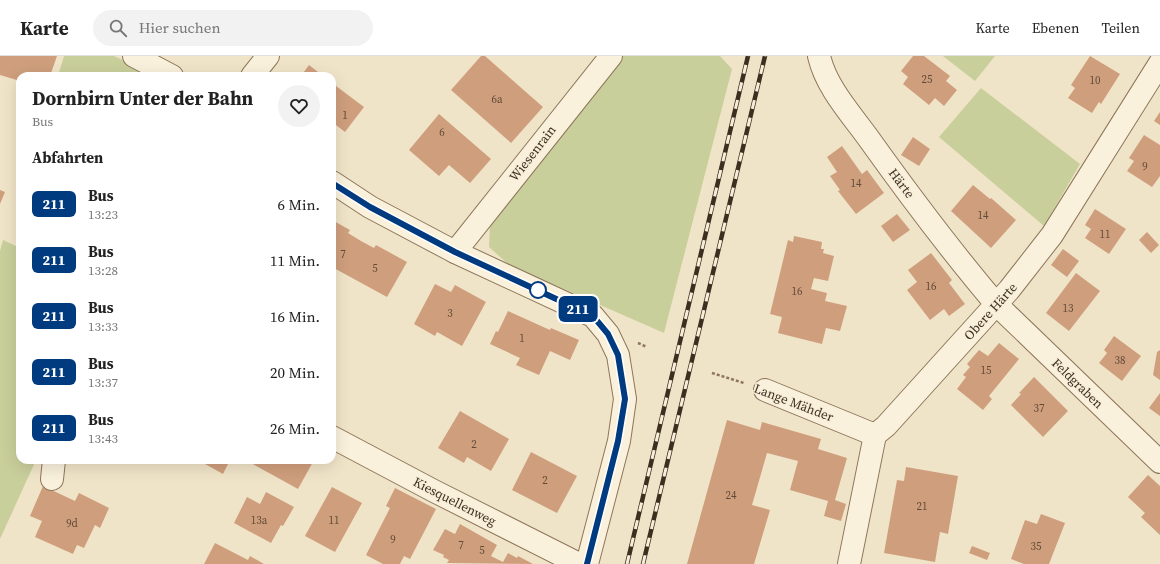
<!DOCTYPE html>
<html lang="de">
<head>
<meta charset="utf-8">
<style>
  body { margin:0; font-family:"Source Serif 4",serif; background:#f2f2f2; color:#222; height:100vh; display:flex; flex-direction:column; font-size:15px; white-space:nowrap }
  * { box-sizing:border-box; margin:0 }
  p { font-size:13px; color:#767676 }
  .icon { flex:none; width:22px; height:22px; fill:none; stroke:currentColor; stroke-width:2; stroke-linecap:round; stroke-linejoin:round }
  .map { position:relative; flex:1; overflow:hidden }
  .drawer { position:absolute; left:16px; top:16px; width:320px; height:392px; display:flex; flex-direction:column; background:#fff; border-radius:12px; box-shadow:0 4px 16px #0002 }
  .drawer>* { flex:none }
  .badge { padding:0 8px; border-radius:6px; font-size:14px; line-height:26px }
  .map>.badge { position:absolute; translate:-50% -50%; box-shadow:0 0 0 2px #fff }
  h2 { padding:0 16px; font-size:15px; line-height:36px }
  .round { display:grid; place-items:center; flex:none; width:42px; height:42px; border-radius:21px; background:#f2f2f2 }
  .head { display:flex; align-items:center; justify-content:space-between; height:68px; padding:0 16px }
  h1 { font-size:19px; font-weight:700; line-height:30px }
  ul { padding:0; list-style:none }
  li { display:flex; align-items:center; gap:12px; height:56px; padding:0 16px }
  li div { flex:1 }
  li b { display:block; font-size:15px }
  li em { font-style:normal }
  li .badge { min-width:44px; font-weight:700; text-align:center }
  header { display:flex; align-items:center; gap:24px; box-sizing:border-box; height:56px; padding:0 20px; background:#fff; border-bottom:1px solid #e0e0e0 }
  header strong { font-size:19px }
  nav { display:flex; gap:22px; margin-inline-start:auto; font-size:14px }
  .search { width:280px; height:36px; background:#f2f2f2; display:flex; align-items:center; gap:10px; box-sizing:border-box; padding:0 14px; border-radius:22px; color:#767676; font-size:15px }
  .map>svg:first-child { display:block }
</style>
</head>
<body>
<header>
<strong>Karte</strong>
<div class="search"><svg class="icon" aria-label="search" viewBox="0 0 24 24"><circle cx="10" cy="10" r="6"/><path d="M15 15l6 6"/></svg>Hier suchen</div>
<nav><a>Karte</a><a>Ebenen</a><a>Teilen</a></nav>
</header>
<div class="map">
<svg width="1160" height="508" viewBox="0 0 1160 508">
  <rect width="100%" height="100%" fill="#f0e4c8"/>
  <g fill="#c9cf9b">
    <path d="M 64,0 L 114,0 L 136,10 L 151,20 L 58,20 Z"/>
    <path d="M 622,0 L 720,0 L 732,13 L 664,277 L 509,209 L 489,191 L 490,167 Z"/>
    <path d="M 943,0 L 995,0 L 975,25 Z"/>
    <path d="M 981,32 L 1080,108 L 1044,170 L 939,81 Z"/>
    <path d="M 3,184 L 20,192 L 20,404 L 36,404 L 0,483 L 0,195 Z"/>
  </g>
  <g fill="#cf9f7d">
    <path d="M 0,0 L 57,0 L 50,20 L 20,20 L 20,25 L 0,19 Z"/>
    <path d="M 481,0 L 485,0 L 543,51 L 511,87 L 451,34 Z"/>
    <path d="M 913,0 L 924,0 L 950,20 L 946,25 L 957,34 L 944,50 L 935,42 L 929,49 L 903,28 L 908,21 L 901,15 Z"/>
    <path d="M 1090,0 L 1120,18 L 1101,48 L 1099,46 L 1092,57 L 1068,42 L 1075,32 L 1071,29 Z"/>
    <path d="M 309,9 L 323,20 L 301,20 Z"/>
    <path d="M 332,27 L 364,51 L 345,76 L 332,66 Z"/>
    <path d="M 1160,56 L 1160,69 L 1154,65 Z"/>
    <path d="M 439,58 L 491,103 L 470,127 L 449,109 L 439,120 L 409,94 Z"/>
    <path d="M 1144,79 L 1160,89 L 1160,120 L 1152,131 L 1127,115 L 1134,105 L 1129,102 Z"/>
    <path d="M 913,81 L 930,93 L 919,110 L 901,99 Z"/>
    <path d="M 842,90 L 862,118 L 867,114 L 884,137 L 856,158 L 838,135 L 840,134 L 830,120 L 837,116 L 827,101 Z"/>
    <path d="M 973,129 L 990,143 L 991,142 L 1016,164 L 991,192 L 951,155 Z"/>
    <path d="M 0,134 L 5,136 L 0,148 Z"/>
    <path d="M 1095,153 L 1126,173 L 1109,198 L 1085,182 L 1091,173 L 1085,169 Z"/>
    <path d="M 897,158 L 910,174 L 893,186 L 881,170 Z"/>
    <path d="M 332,164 L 350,174 L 348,177 L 361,185 L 374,192 L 376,189 L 407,206 L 387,241 L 332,211 Z"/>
    <path d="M 1147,176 L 1159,189 L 1151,197 L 1139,184 Z"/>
    <path d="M 794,180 L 822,186 L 821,193 L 824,193 L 823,197 L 834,200 L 828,225 L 814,222 L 811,233 L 827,237 L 825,245 L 847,250 L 840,275 L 826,272 L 822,288 L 778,277 L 782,261 L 770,258 L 788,184 L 793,186 Z"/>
    <path d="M 1063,193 L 1079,205 L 1067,221 L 1051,209 Z"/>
    <path d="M 931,197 L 952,224 L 949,227 L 965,248 L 949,260 L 944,253 L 930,264 L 907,234 L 917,226 L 908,214 Z"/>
    <path d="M 1076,217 L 1100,235 L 1069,275 L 1046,257 Z"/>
    <path d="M 435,228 L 451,236 L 455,229 L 486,246 L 462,290 L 437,276 L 435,280 L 414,268 Z"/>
    <path d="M 508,255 L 550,274 L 551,272 L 579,284 L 570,304 L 550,295 L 539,319 L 516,309 L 520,302 L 490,288 L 496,275 L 498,276 Z"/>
    <path d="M 1114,280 L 1141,300 L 1122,325 L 1099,307 L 1107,297 L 1104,294 Z"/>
    <path d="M 999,287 L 1019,303 L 989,340 L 992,343 L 983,354 L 957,333 L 966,321 L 963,319 L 970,311 L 967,308 L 979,294 L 988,300 Z"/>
    <path d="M 1160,294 L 1160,324 L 1153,319 L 1157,296 Z"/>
    <path d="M 1034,321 L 1068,355 L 1043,381 L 1011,349 L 1021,338 L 1019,337 Z"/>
    <path d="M 1160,337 L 1160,360 L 1149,352 Z"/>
    <path d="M 460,355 L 509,383 L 491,415 L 467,401 L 464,407 L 438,392 Z"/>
    <path d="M 727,364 L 760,374 L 762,366 L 821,383 L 818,393 L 847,402 L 835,444 L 846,448 L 841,465 L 824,460 L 828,445 L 790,434 L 798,405 L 767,397 L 752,449 L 770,454 L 754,508 L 687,508 Z"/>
    <path d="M 531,396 L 577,420 L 557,457 L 512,434 Z"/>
    <path d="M 198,404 L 230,404 L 223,418 Z"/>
    <path d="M 253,404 L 314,404 L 298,433 L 251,407 Z"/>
    <path d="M 906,411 L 958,420 L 948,478 L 940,476 L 935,506 L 884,497 L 897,424 L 904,425 Z"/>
    <path d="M 1148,419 L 1160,430 L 1160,479 L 1141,461 L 1145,457 L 1128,441 Z"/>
    <path d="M 43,430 L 75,445 L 79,437 L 109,452 L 100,472 L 95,469 L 84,492 L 77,489 L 73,498 L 35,481 L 42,465 L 30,460 Z"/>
    <path d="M 332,431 L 362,447 L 335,496 L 305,480 Z"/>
    <path d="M 395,432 L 436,453 L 410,503 L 404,500 L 400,508 L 383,508 L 366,499 L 390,452 L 386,450 Z"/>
    <path d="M 266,436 L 294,451 L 283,470 L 281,469 L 271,487 L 234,467 L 247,441 L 260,448 Z"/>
    <path d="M 1041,458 L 1065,467 L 1049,508 L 1024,508 L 1011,503 L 1025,464 L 1037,468 Z"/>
    <path d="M 460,468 L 497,489 L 491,500 L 503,506 L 508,497 L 517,502 L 518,500 L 533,508 L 447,507 L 449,504 L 443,501 L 444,499 L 433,494 L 445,473 L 455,478 Z"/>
    <path d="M 215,487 L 248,504 L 250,500 L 264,508 L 204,508 Z"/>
    <path d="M 972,490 L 990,497 L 987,504 L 969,497 Z"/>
  </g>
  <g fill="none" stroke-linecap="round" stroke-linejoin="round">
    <defs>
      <g id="minor">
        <path d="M 134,0 L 172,20"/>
        <path d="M 819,0 C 826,31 851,58 869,83 C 909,139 951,195 996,248 L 1160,406"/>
        <path d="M 252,20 L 268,0"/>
        <path d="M 332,126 L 370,151 L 455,196 L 593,260 L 608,278 L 618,299 L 625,343 L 619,385 L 587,508"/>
        <path d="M 455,196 L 611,0"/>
        <path d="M 765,334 L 875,379"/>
        <path d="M 332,381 L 434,435 L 579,508"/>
        <path d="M 52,423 L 54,404"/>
        <path d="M 849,508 L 875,379 L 886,370 L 1009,234 L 1052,179 L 1160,7"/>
      </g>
    </defs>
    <use href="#minor" stroke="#8d765c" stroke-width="24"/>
    <g stroke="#8d765c" stroke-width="2.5" stroke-dasharray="3 2" stroke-linecap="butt">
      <path d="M 638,287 L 647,291"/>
      <path d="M 712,317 L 744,327"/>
    </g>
    <use href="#minor" stroke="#faf1dc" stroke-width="22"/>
    <defs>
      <g id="rail">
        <path d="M 627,508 L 748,0"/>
        <path d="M 643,508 L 765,0"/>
      </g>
    </defs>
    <use href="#rail" stroke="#3d2e20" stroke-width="4.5"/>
    <use href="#rail" stroke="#f7eed8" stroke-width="3" stroke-dasharray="9" stroke-linecap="butt"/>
  </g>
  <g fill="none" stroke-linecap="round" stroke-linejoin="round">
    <defs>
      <path id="line" d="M 332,127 L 370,151 L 455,196 L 593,260 L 608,278 L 618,299 L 625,343 L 618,385 L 587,508"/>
    </defs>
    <use href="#line" stroke="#fff" stroke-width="9"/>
    <use href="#line" stroke="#003b80" stroke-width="6"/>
  </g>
  <circle fill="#fff" stroke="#003b80" stroke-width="2" cx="538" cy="234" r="8"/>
  <g text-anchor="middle" stroke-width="3" stroke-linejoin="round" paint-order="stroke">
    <g font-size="11" fill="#624a37">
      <text x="927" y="27">25</text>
      <text x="1095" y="28">10</text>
      <text x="497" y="47">6a</text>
      <text x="345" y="63">1</text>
      <text x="442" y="80">6</text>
      <text x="1145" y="114">9</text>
      <text x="856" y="131">14</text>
      <text x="983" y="163">14</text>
      <text x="1105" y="182">11</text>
      <text x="343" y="202">7</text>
      <text x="375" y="216">5</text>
      <text x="931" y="234">16</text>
      <text x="797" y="239">16</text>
      <text x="1068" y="256">13</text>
      <text x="450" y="261">3</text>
      <text x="522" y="286">1</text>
      <text x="1120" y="308">38</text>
      <text x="986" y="318">15</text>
      <text x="1039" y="356">37</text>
      <text x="474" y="392">2</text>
      <text x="545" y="428">2</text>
      <text x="731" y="443">24</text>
      <text x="922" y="454">21</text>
      <text x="259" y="468">13a</text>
      <text x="334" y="468">11</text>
      <text x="72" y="471">9d</text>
      <text x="393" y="487">9</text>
      <text x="461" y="493">7</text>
      <text x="1036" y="494">35</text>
      <text x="482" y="498">5</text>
    </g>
    <g font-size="13" fill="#3d2e20" stroke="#f7eed8">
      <text transform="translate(532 97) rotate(-52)" y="5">Wiesenrain</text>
      <text transform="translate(902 127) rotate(53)" y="5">Härte</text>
      <text transform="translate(990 255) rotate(-48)" y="5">Obere Härte</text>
      <text transform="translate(1078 327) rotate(44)" y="5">Feldgraben</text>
      <text transform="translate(794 346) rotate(21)" y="5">Lange Mähder</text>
      <text transform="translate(455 445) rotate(27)" y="5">Kiesquellenweg</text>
    </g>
  </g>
</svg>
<b class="badge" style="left:578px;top:253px;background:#003b80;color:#fff">211</b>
<section class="drawer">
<div class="head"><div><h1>Dornbirn Unter der Bahn</h1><p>Bus</p></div><a class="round"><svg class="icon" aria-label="heart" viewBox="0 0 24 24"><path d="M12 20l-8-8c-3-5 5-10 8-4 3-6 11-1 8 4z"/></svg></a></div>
<h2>Abfahrten</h2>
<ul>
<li><span class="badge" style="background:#003b80;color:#fff">211</span><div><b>Bus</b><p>13:23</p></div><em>6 Min.</em></li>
<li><span class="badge" style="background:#003b80;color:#fff">211</span><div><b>Bus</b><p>13:28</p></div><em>11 Min.</em></li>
<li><span class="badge" style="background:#003b80;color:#fff">211</span><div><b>Bus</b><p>13:33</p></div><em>16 Min.</em></li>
<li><span class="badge" style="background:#003b80;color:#fff">211</span><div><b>Bus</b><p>13:37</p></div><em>20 Min.</em></li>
<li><span class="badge" style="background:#003b80;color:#fff">211</span><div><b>Bus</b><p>13:43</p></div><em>26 Min.</em></li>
</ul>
</section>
</div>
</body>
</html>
